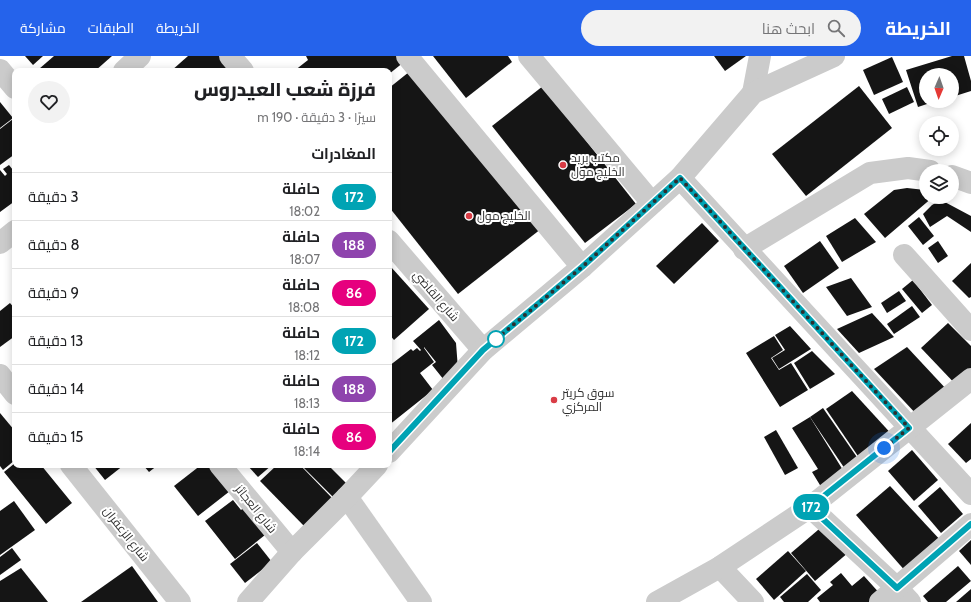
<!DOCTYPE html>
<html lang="ar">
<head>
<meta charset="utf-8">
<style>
  body { margin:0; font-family:Cabin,Cairo,sans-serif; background:#f2f2f2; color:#202124; direction:rtl; height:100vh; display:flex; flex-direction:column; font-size:15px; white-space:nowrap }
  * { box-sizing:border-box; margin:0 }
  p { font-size:13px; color:#757577 }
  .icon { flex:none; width:22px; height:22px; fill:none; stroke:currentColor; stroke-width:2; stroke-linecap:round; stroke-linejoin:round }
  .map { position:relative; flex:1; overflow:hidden; direction:ltr }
  .sheet { position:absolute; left:12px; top:12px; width:380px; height:400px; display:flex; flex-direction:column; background:#fff; border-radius:8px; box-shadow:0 2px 10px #0003; direction:rtl }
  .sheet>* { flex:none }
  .badge { padding:0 8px; border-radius:13px; font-size:14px; line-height:26px }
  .needle { width:26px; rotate:182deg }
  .controls { position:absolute; left:919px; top:12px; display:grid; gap:8px }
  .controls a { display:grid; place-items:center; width:40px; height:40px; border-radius:50%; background:#fff; box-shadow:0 2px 10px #0003; font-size:20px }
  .you { position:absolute; width:20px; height:20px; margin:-10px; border:3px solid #fff; border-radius:50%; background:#1a73e8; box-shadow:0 0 0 6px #1a73e833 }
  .map>.badge { position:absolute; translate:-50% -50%; box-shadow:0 0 0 2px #fff }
  h2 { padding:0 16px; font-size:15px; line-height:36px }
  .round { display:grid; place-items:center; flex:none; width:42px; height:42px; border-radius:21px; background:#f2f2f2 }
  .head { display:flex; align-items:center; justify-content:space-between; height:68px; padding:0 16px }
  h1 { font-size:19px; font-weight:800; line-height:30px }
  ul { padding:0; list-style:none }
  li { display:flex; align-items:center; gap:12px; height:48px; padding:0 16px; border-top:1px solid #e0e0e0 }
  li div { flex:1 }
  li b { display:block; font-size:15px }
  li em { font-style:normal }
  li .badge { min-width:44px; font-weight:700; text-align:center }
  header { display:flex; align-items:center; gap:24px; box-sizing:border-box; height:56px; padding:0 20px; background:#2563eb; color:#fff }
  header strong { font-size:19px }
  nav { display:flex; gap:22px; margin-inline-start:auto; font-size:14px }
  .search { width:280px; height:36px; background:#f2f2f2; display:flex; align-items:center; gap:10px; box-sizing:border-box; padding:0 14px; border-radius:22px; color:#757577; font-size:15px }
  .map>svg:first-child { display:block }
</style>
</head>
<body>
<header>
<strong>الخريطة</strong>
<div class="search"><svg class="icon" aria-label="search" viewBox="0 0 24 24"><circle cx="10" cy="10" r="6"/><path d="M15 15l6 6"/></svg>ابحث هنا</div>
<nav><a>الخريطة</a><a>الطبقات</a><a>مشاركة</a></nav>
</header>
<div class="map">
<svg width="971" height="546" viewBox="0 0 971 546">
  <rect width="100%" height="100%" fill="#fff"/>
  <g fill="#151515">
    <path d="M 25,0 L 43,0 L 33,9 Z"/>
    <path d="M 54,0 L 112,0 L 95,15 L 41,15 L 39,13 Z"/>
    <path d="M 188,0 L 220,0 L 233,15 L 171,15 Z"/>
    <path d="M 306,0 L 407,0 L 409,2 L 389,18 L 389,15 L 294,15 L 308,4 Z"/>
    <path d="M 433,0 L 508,0 L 512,6 L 466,42 Z"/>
    <path d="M 714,0 L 746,0 L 725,15 Z"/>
    <path d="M 952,0 L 964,0 L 971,25 L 971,35 L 952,41 L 952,19 L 926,19 L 926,45 L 936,45 L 918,51 L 906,14 Z"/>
    <path d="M 892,1 L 903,26 L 874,39 L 863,14 Z"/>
    <path d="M 419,8 L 546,169 L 458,238 L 389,151 L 389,32 Z"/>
    <path d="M 543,30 L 636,148 L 585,187 L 492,70 Z"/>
    <path d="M 859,30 L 892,72 L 806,140 L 772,98 Z"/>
    <path d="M 907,31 L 914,46 L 889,58 L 882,43 Z"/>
    <path d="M 0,46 L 13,62 L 0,72 Z"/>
    <path d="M 13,63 L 15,65 L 15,98 L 0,109 L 0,73 Z"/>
    <path d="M 9,109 L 13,114 L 15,112 L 15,145 L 0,156 L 0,114 L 5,120 L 7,118 L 3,113 Z"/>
    <path d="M 907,132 L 925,134 L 926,141 L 933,141 L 885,182 L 864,158 L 894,134 Z"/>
    <path d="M 941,144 L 971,160 L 971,176 L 947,160 L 930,171 L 923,158 L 932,149 Z"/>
    <path d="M 919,161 L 934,180 L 923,189 L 908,170 Z"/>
    <path d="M 855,162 L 876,186 L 842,206 L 826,180 Z"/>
    <path d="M 702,167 L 719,185 L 674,228 L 656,210 Z"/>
    <path d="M 820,185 L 839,212 L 803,237 L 784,210 Z"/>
    <path d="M 938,185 L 948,200 L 938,207 L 928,192 Z"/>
    <path d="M 971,207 L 971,241 L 969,242 L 952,225 Z"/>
    <path d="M 389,211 L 391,211 L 429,253 L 394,284 L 389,278 Z"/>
    <path d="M 851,222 L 872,251 L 847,260 L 826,231 Z"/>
    <path d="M 913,224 L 932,249 L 922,257 L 902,233 Z"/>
    <path d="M 899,235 L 906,245 L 887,257 L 881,247 Z"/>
    <path d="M 10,247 L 15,253 L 15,280 L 0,291 L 0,255 Z"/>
    <path d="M 912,250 L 920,261 L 894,278 L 887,268 Z"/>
    <path d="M 872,257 L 894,281 L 859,297 L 837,273 Z"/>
    <path d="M 439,264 L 456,287 L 458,313 L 444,324 L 432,309 L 436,306 L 424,291 L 424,292 L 434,306 L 420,317 L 433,334 L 389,369 L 389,310 L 411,293 L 413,295 L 417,292 L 420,295 L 421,294 L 413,285 Z"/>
    <path d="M 948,267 L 971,290 L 971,327 L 960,333 L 921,292 Z"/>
    <path d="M 790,270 L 811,293 L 779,313 L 772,302 L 785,294 L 775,279 Z"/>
    <path d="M 774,280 L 783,294 L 771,302 L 779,314 L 791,307 L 808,334 L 780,351 L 746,297 Z"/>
    <path d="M 907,291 L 948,335 L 919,361 L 874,313 Z"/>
    <path d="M 812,295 L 835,318 L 810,333 L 794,307 Z"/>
    <path d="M 852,335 L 896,383 L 862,406 L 826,353 Z"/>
    <path d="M 823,352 L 861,407 L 847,416 L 810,361 Z"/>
    <path d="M 0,357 L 15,375 L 15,404 L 3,414 L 0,410 Z"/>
    <path d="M 810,361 L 846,419 L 823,434 L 812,416 L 818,413 L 792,372 Z"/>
    <path d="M 971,367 L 971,403 L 966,407 L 948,388 Z"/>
    <path d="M 776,374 L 798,412 L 785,419 L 764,381 Z"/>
    <path d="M 912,394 L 938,424 L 914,445 L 888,415 Z"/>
    <path d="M 15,407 L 15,409 L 41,409 L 72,447 L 46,468 L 4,416 Z"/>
    <path d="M 93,409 L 124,409 L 105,424 Z"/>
    <path d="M 143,409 L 158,409 L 149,416 Z"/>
    <path d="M 201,409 L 209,409 L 230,435 L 198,460 L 174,430 Z"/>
    <path d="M 247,409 L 272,409 L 258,421 Z"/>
    <path d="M 277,409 L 300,409 L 334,444 L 305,471 L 260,425 Z"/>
    <path d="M 301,409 L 328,409 L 349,430 L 335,443 Z"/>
    <path d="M 890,430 L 943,487 L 907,517 L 856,459 Z"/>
    <path d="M 940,431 L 963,458 L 941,477 L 918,450 Z"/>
    <path d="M 233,444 L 241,454 L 249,448 L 270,475 L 235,503 L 205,465 Z"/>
    <path d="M 14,445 L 35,474 L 0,499 L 0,455 Z"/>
    <path d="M 825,468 L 849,496 L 815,525 L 791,497 Z"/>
    <path d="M 971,484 L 971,509 L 959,495 Z"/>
    <path d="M 257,487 L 272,506 L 245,527 L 230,508 Z"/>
    <path d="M 12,492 L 21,504 L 0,519 L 0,501 Z"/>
    <path d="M 788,495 L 806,515 L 774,544 L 756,523 Z"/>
    <path d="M 132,510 L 158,546 L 81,546 Z"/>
    <path d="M 958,510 L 971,525 L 946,546 L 928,546 L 923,540 Z"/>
    <path d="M 21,512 L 48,546 L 0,546 L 0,525 Z"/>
    <path d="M 841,517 L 852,530 L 864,520 L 882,540 L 875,546 L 820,546 L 817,542 L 833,529 L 830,526 Z"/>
    <path d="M 807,518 L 821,534 L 808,546 L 784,546 L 780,541 Z"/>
    <path d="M 971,533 L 971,546 L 956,546 Z"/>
  </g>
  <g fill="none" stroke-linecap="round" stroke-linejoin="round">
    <g stroke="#cbcbcb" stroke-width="22">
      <path d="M 230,0 L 243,15"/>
      <path d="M 407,0 L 582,211"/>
      <path d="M 529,0 L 652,147"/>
      <path d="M 0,14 L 15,32"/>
      <path d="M 124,15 L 140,0"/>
      <path d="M 753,37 L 760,0"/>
      <path d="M 952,120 L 971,127"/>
      <path d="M 680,122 L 971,438"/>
      <path d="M 389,185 L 483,294"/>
      <path d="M 0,187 L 15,175"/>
      <path d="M 744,193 L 870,117 L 908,112 L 930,115"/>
      <path d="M 904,199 L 971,274"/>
      <path d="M 0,319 L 15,338"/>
      <path d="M 389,396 L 483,294 L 582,211 L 680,122 L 753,37 L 834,0"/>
      <path d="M 71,409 L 180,546"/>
      <path d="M 220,409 L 292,496"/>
      <path d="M 347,441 L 421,546"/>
      <path d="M 810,451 L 897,532 L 910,546"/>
      <path d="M 720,511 L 753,546"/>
      <path d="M 248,546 L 292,496 L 347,441 L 377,409"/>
      <path d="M 657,546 L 720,511 L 810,451 L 971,323"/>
      <path d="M 880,546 L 971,468"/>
    </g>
  </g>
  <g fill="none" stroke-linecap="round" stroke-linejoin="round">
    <defs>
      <path id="line" d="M 389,396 L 483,294 L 582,211 L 680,122 L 909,372 L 810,451 L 897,532 L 971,468"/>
    </defs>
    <use href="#line" stroke="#fff" stroke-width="9"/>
    <use href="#line" stroke="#00a3b4" stroke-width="6"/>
    <path stroke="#2e2e2e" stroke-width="4" stroke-dasharray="0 7.2" d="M 496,283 L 494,285 L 582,211 L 680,122 L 909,372 L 884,392"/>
  </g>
  <g fill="#d93c45" stroke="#fff" stroke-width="1.5">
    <circle cx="563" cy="109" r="4"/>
    <circle cx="469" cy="160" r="4"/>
    <circle cx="554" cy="344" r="4"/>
  </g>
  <circle fill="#fff" stroke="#00a3b4" stroke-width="2" cx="496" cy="283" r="8"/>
  <g text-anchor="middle" stroke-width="4" stroke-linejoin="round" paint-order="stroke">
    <g font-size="12" fill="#2e2e2e" stroke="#fff" text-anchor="start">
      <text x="571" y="106">مكتب بريد<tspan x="571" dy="14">الخليج مول</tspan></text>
      <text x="477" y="164">الخليج مول</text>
      <text x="562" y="341">سوق كريتر<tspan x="562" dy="14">المركزي</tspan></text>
    </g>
    <g font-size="12" fill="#2e2e2e" stroke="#fff">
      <text transform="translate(436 240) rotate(49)" y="4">شارع القاضي</text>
      <text transform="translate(256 453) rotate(51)" y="4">شارع العجائز</text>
      <text transform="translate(126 478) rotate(52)" y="4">شارع الزعفران</text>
    </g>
  </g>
</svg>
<div class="controls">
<a><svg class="needle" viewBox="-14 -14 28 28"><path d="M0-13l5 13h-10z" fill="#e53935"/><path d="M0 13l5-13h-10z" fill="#757577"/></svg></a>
<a><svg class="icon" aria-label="locate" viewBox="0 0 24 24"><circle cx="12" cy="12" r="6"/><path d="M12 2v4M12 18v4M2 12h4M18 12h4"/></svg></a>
<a><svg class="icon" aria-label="layers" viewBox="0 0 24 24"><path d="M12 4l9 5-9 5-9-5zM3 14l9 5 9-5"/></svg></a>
</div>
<div class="you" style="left:884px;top:392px"></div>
<b class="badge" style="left:811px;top:451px;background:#00a3b4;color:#fff">172</b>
<section class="sheet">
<div class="head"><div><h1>فرزة شعب العيدروس</h1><p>سيرًا · 3 دقيقة · 190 m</p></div><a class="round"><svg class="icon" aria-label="heart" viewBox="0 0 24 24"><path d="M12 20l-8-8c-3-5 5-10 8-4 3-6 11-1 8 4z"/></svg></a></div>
<h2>المغادرات</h2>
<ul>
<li><span class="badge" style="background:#00a3b4;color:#fff">172</span><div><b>حافلة</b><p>18:02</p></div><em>3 دقيقة</em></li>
<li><span class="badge" style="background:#8e44ad;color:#fff">188</span><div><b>حافلة</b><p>18:07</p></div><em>8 دقيقة</em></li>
<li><span class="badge" style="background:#e6007e;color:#fff">86</span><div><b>حافلة</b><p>18:08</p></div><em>9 دقيقة</em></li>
<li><span class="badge" style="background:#00a3b4;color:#fff">172</span><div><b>حافلة</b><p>18:12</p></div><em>13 دقيقة</em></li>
<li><span class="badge" style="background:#8e44ad;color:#fff">188</span><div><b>حافلة</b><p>18:13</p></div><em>14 دقيقة</em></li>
<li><span class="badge" style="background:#e6007e;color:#fff">86</span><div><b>حافلة</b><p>18:14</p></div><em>15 دقيقة</em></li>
</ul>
</section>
</div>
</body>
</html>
